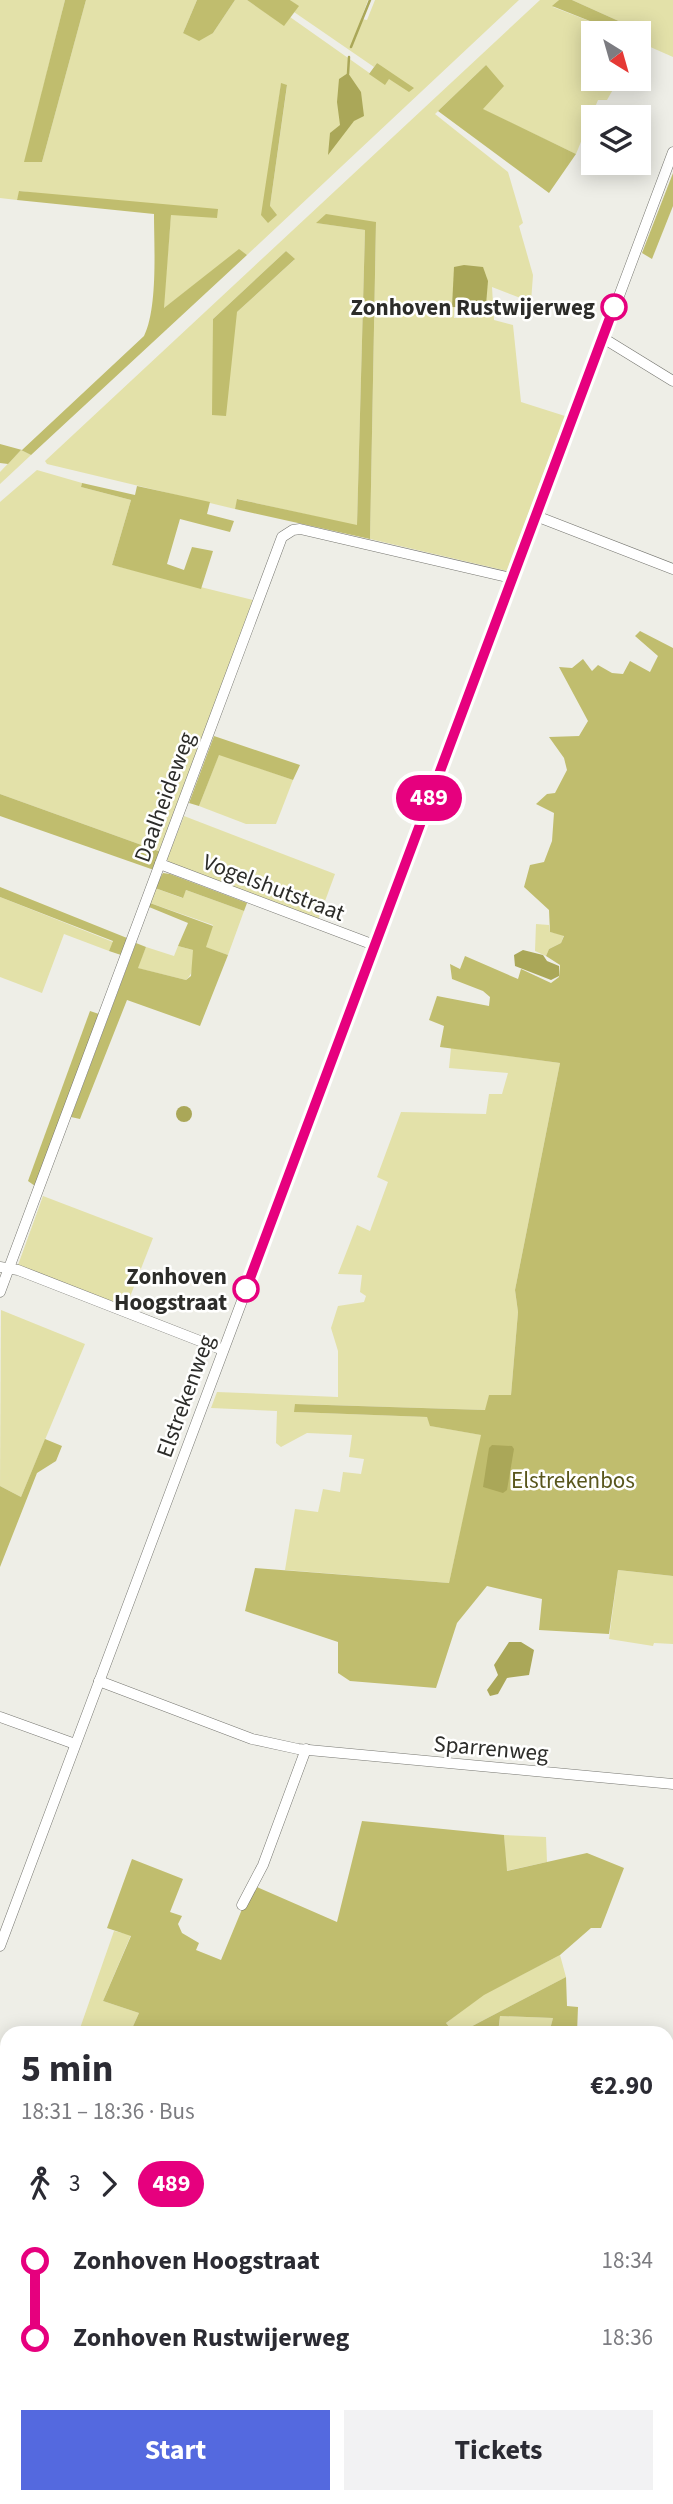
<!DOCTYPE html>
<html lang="en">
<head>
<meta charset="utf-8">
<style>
  body { margin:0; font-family:"Source Sans 3",sans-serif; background:#f2f2f3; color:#2b2b33; height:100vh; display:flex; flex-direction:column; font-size:26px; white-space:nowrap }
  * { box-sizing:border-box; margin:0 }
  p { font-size:23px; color:#7c7c81 }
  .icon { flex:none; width:38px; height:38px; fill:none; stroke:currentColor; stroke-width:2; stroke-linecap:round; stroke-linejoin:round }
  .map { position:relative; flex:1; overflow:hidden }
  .sheet { position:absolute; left:0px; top:2026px; width:674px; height:478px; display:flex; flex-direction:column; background:#fff; border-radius:21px 21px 0 0; box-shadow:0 4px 18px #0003 }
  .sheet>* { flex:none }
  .badge { padding:0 14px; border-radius:23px; font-size:24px; line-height:46px }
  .needle { width:46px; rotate:143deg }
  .controls { position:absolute; left:581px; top:21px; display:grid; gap:14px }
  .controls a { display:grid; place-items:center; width:70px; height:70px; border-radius:0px; background:#fff; box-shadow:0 4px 18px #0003; font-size:35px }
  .map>.badge { position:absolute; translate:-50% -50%; box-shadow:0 0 0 4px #fff }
  .legs { display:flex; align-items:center; gap:10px; height:77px; padding:0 21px; font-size:23px }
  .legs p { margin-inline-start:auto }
  .summary { display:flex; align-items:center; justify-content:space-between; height:119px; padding:0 21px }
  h1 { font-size:38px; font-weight:700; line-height:52px }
  .button { display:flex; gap:14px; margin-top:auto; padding:14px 21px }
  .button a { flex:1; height:80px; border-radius:0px; background:#5469df; color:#fff; font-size:28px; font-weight:700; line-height:80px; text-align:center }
  .button a+a { background:#f2f2f3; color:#2b2b33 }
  ul { padding:0 21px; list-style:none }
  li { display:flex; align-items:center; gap:24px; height:77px; font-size:26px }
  li i { display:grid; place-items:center; width:10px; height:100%; margin:0 9px; background:currentColor }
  li i::after { content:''; width:18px; height:18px; margin:-9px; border:5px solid; border-radius:50%; background:#fff }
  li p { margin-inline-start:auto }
  li:first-child i { background:linear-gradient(#0000 50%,currentColor 0) }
  li:last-child i { background:linear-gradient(currentColor 50%,#0000 0) }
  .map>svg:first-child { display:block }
</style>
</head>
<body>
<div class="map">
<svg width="673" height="2504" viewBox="0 0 673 2504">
  <rect width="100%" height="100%" fill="#eeeee7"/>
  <g fill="#e3e1a9" fill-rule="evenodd">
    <path d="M 0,0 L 65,0 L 25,161 L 42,162 L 86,0 L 197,0 L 183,33 L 213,33 L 235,0 L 247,0 L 284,25 L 290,17 L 385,84 L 389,78 L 377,63 L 374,67 L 294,12 L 298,6 L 290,0 L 368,0 L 361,19 L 367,20 L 375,0 L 519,0 L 247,255 L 239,250 L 163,309 L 171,214 L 217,217 L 20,191 L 17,200 L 0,198 ZM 281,84 L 287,86 L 270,206 L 262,215 Z"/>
    <path d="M 540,0 L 559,0 L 553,7 L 620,33 L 593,33 L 593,79 L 619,79 L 607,100 L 598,100 L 576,154 L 482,109 L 486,65 L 435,114 L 508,172 L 523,223 L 519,226 L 533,275 L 531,302 L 492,287 L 494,320 L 513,325 L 521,402 L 565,416 L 507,571 L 370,539 L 376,223 L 317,223 L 365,230 L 357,526 L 238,499 L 235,509 L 47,464 L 45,461 ZM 286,251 L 294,260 L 237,312 L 213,319 ZM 455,272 L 485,274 L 484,317 L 454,318 Z"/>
    <path d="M 572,0 L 673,0 L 673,57 L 639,42 L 643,32 Z"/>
    <path d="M 21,450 L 31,455 L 0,484 L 0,472 Z"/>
    <path d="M 37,470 L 82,483 L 81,487 L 131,500 L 112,565 L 253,600 L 161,852 L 0,794 L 0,502 Z"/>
    <path d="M 219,754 L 293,780 L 276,824 L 246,824 L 199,806 Z"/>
    <path d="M 184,816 L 335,874 L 318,920 L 169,863 L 167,859 Z"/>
    <path d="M 155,888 L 182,898 L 186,890 L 244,911 L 228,955 L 205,947 L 213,925 L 150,903 Z"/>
    <path d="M 0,897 L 113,942 L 109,951 L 64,934 L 42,993 L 0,977 Z"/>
    <path d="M 536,924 L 549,925 L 550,932 L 564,935 L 561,943 L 549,949 L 546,956 L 535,951 Z"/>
    <path d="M 178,946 L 193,950 C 194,961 195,972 186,980 L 137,968 L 146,947 L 174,956 Z"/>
    <path d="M 451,1048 L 560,1063 L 515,1290 L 518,1312 L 511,1395 L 486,1410 L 296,1404 L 295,1412 L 427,1417 L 431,1426 L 482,1435 L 449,1583 L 285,1570 L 295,1509 L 318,1512 L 323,1489 L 340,1492 L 343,1472 L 361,1474 L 364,1459 L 349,1457 L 352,1435 L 307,1433 L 281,1447 L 276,1443 L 277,1411 L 211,1408 L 217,1392 L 338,1397 L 338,1351 L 331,1328 L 338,1306 L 364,1302 L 366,1296 L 360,1292 L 362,1275 L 338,1274 L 357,1225 L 370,1231 L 388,1182 L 377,1177 L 401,1112 L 486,1114 L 489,1094 L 502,1094 L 508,1073 L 449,1068 Z"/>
    <path d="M 43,1196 L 153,1238 L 126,1307 L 18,1265 Z"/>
    <path d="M 1,1310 L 85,1344 L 21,1497 L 0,1486 Z"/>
    <path d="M 618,1570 L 673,1576 L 673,1644 L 654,1643 L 653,1646 L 609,1639 Z"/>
    <path d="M 504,1835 L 546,1837 L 547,1862 L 506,1871 Z"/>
    <path d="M 114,1931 L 131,1935 L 103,2001 L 139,2013 L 130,2033 L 78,2034 Z"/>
    <path d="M 560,1955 L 566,1977 L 459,2033 L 454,2033 L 446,2023 L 484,1994 Z"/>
    <path d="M 500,2016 L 553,2018 L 549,2033 L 498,2034 Z"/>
    <path d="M 0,2143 L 7,2144 L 6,2173 L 0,2171 Z"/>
  </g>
  <g fill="#c0bd6e">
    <path d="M 65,0 L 86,0 L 42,162 L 24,162 Z"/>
    <path d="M 197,0 L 235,0 L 213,33 L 199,41 L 183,33 Z"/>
    <path d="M 247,0 L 290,0 L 299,6 L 284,26 Z"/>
    <path d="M 559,0 L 572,0 L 643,32 L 639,41 L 639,33 L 620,33 L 552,6 Z"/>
    <path d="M 377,63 L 414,88 L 409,92 L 389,79 L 385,85 L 369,74 Z"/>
    <path d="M 486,65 L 504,86 L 483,109 L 576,154 L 549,193 L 438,111 Z"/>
    <path d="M 281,83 L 287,85 L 270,206 L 277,215 L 268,223 L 261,215 Z"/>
    <path d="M 673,173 L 673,206 L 652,259 L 642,253 Z"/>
    <path d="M 19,191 L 218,209 L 217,218 L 171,215 L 164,308 L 239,249 L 247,255 L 31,455 L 21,450 L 8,464 L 0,463 L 0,444 L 22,450 L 144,336 C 158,308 154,246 154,214 L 17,200 Z"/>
    <path d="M 326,214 L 376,222 L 370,539 L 235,509 L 237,499 L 357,525 L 365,230 L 316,223 Z"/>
    <path d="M 286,251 L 295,259 L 237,312 L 226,416 L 212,415 L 213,319 Z"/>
    <path d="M 82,483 L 135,495 L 137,486 L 210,502 L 207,514 L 234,521 L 230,532 L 180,519 L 167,564 L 184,570 L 192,547 L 213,551 L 201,589 L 112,565 L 131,500 L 81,487 Z"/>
    <path d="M 640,631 L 673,648 L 673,1576 L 618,1570 L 609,1634 L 539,1630 L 542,1599 L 487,1586 L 457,1623 L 436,1688 L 350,1681 L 338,1673 L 338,1642 L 245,1611 L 255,1568 L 449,1583 L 481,1435 L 430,1426 L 427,1417 L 294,1412 L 295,1404 L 485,1410 L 489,1395 L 511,1395 L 518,1312 L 515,1290 L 560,1063 L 440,1047 L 444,1026 L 429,1020 L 437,996 L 489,1006 L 490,997 L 483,991 L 452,979 L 450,964 L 460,969 L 465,956 L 518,979 L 521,969 L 551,983 L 559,977 L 560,965 L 546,956 L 549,949 L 561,943 L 564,936 L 550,932 L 549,910 L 524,887 L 530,865 L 544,862 L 552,841 L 554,813 L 536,804 L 547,794 L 555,793 L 567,770 L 564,758 L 549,737 L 579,736 L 588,721 L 559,667 L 572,668 L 583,659 L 592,671 L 598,665 L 612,673 L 623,674 L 630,661 L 650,672 L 658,656 L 635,636 Z"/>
    <path d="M 214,736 L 300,765 L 293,780 L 219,755 L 199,806 L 189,803 Z"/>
    <path d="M 0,794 L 161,852 L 154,870 L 0,816 Z"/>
    <path d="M 163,873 L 170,874 L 247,903 L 244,911 L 186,890 L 183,898 L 155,888 Z"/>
    <path d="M 0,887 L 127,938 L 121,955 L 109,951 L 113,941 L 0,897 Z"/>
    <path d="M 150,903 L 213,926 L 206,947 L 228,955 L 200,1026 L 127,1000 L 80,1119 L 71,1117 L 136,943 L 146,947 L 138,968 L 186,980 L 191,976 L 193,950 L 178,946 L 188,923 L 149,907 Z"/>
    <path d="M 90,1011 L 99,1014 L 35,1186 L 28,1181 Z"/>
    <path d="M 45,1439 L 62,1446 L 56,1461 L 37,1473 L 0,1567 L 0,1486 L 21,1497 Z"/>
    <path d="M 362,1821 L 504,1835 L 507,1871 L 587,1853 L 624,1868 L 601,1928 L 591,1928 L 560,1955 L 484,1995 L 446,2023 L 454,2033 L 130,2033 L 139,2013 L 103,2001 L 131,1936 L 107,1928 L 132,1859 L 183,1879 L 170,1912 L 182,1916 L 178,1924 L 182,1933 L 199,1943 L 196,1950 L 221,1960 L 252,1885 L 337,1922 Z"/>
    <path d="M 566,1977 L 567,2006 L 578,2007 L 577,2033 L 549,2033 L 553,2018 L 500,2016 L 498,2033 L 459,2033 Z"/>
  </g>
  <g fill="#aaa758">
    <path d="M 348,73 L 361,92 L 364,116 L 354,121 L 328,155 L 330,133 L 340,125 L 337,102 L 339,79 Z"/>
    <path d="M 464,265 L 483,267 L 488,281 L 486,305 L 482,308 L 452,307 L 454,267 Z"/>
    <path d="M 523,950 L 543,955 L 547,961 L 559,966 L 559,976 L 551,980 L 515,966 L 514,955 Z"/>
    <circle cx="184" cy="1114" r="8"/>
    <path d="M 492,1445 L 512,1446 L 514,1449 L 507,1490 L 503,1493 L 483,1487 L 489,1448 Z"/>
    <path d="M 509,1642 L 521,1642 L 534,1650 L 529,1675 L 507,1678 L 498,1694 L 490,1696 L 487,1690 L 498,1675 L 494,1665 Z"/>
  </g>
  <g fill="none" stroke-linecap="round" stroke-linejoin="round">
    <g stroke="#aaa758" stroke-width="2.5">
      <path d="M 351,47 L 370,0"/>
      <path d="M 348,74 L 349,57"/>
    </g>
    <defs>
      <g id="minor">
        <path d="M 603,338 L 673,381"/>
        <path d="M 536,516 L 673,569"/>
        <path d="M 160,864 L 374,945"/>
        <path d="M 0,1267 L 18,1270 L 223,1350"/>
        <path d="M 0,1292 L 282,537 L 293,530 L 300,529 L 511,578"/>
        <path d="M 99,1681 L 252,1739 L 298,1749 L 673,1784"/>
        <path d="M 0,1717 L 75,1744"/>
        <path d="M 242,1905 L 263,1865 L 306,1749"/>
        <path d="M 0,1946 L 673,152"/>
        <path d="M 667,2245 L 671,2233 L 673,2190"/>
        <path d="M 667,2253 L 673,2265"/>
        <path d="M 0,2273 L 7,2275"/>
        <path d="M 0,2401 L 7,2401"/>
        <path d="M 667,2423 L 673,2419"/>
        <path d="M 278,2504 L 278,2497"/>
        <path d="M 524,2504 L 536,2497"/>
      </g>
    </defs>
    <use href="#minor" stroke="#777771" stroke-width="11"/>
    <use href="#minor" stroke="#fff" stroke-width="10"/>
  </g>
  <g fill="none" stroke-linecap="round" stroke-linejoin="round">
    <defs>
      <path id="line-1" d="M 246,1289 L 614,307"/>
    </defs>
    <use href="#line-1" stroke="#fff" stroke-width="16"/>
    <use href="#line-1" stroke="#e6007e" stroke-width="10"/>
  </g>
  <g fill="#fff" stroke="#e6007e" stroke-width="3.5">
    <circle cx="614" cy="307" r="12"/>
    <circle cx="246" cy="1289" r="12"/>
  </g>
  <g text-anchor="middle" stroke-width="5" stroke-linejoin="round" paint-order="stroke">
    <g font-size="23" font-weight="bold" fill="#2c2c29" stroke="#fffffe" text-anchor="end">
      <text x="595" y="315">Zonhoven Rustwijerweg</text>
      <text x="227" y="1284">Zonhoven<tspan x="227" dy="26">Hoogstraat</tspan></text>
    </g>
    <g font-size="23" fill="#2c2c29" stroke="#fffffe">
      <text transform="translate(164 797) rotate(-70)" y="8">Daalheideweg</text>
      <text transform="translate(274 887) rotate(21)" y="8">Vogelshutstraat</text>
      <text transform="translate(185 1396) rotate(-70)" y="8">Elstrekenweg</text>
      <text transform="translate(491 1748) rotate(5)" y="8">Sparrenweg</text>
    </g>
    <g font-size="23" fill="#59561c" stroke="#fffffe">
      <text x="573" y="1488">Elstrekenbos</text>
    </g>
  </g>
</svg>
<div class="controls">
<a><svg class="needle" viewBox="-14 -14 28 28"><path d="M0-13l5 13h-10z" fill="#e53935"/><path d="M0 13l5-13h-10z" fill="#7c7c81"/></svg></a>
<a><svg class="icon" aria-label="layers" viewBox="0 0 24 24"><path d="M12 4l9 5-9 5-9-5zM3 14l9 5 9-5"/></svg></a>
</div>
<b class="badge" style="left:429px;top:798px;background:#e6007e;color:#fff">489</b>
<section class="sheet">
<div class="summary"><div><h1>5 min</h1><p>18:31 – 18:36 · Bus</p></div><b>€2.90</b></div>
<div class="legs"><svg class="icon" aria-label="walk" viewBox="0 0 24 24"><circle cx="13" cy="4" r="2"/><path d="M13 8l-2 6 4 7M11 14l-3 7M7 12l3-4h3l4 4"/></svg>3<svg class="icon" aria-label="forward" viewBox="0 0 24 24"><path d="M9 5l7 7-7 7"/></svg><b class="badge" style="background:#e6007e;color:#fff">489</b></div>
<ul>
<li><i style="color:#e6007e"></i><b>Zonhoven Hoogstraat</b><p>18:34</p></li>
<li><i style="color:#e6007e"></i><b>Zonhoven Rustwijerweg</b><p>18:36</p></li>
</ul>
<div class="button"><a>Start</a><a>Tickets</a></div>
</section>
</div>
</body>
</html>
